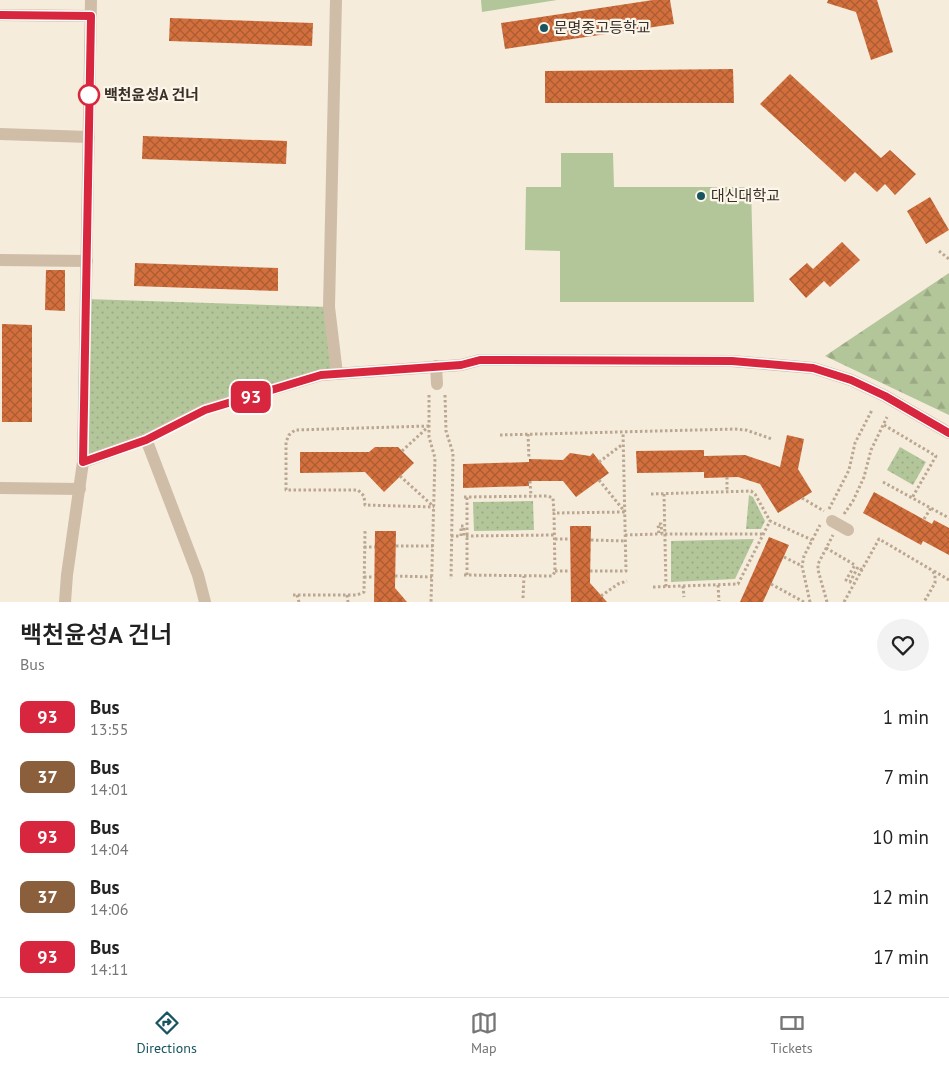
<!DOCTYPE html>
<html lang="en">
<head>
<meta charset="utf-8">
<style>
  body { margin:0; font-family:"PT Sans","Noto Sans KR",sans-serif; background:#f2f2f2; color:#222; height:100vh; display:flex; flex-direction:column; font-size:19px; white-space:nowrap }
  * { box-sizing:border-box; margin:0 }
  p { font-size:16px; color:#767676 }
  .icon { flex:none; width:28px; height:28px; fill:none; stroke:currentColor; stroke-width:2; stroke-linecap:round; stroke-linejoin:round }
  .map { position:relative; height:602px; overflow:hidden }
  .side { display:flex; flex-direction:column; background:#fff; flex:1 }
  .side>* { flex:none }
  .badge { padding:0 10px; border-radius:8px; font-size:18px; line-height:32px }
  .map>.badge { position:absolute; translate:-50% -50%; box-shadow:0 0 0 2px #fff }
  .round { display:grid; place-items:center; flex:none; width:52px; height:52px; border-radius:26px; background:#f2f2f2 }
  .overview { display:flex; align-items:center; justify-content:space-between; height:85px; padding:0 20px }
  h1 { font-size:24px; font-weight:600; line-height:38px }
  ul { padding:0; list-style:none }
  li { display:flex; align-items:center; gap:15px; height:60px; padding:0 20px }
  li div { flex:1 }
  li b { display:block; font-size:19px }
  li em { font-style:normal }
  li .badge { min-width:55px; font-weight:700; text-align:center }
  .dock { display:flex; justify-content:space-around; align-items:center; height:70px; border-top:1px solid #e0e0e0; background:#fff; font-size:14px; color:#767676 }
  .dock a { display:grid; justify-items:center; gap:2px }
  .dock .selected { color:#185561 }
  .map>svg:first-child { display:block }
</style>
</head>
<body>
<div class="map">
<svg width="949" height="602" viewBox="0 0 949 602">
  <defs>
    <pattern id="forest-firs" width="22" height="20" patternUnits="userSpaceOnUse" patternTransform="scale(1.25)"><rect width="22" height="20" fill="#b3c69a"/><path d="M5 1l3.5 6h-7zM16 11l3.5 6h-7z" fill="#9baa85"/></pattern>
    <pattern id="park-dots" width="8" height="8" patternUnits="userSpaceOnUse" patternTransform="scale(1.25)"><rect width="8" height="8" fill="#b3c69a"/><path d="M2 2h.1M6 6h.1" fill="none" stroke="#9baa85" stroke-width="1.8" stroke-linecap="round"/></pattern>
    <pattern id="building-cross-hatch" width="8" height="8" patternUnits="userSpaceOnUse" patternTransform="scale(1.25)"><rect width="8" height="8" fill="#d36f3c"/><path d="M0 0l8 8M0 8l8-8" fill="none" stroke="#ac5c32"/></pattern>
  </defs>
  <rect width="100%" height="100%" fill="#f5ecdc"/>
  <path fill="url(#forest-firs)" d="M 949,273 L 949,415 L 825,356 Z"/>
  <g fill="url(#park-dots)">
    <path d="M 86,299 L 329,307 L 337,374 L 205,409 L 83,462 Z"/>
    <path d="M 900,447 L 926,462 L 913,485 L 887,470 Z"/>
    <path d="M 749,495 L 753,497 L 765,521 L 761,529 L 746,529 Z"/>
    <path d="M 533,501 L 534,530 L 474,531 L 473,502 Z"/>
    <path d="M 754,539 L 735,579 L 671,582 L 671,541 Z"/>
  </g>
  <g fill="#b3c69a">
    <path d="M 481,0 L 557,0 L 482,12 Z"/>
    <path d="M 561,153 L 613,153 L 614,187 L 751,187 L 754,302 L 560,302 L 560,251 L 525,250 L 526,187 L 561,187 Z"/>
  </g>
  <g fill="url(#building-cross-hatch)">
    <path d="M 653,0 L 670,0 L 674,24 L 505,49 L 501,23 Z"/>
    <path d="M 828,0 L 877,0 L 893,52 L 871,60 L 856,12 L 827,3 Z"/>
    <path d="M 170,18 L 313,23 L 312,46 L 169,41 Z"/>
    <path d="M 733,69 L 734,103 L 545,103 L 545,71 Z"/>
    <path d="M 790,74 L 881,158 L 890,150 L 916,174 L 895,195 L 885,184 L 877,192 L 855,172 L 845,182 L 760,104 Z"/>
    <path d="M 143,136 L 287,141 L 286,164 L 142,159 Z"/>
    <path d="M 930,197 L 949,230 L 926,244 L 907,211 Z"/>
    <path d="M 842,242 L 860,260 L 830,287 L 824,281 L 806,298 L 789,279 L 807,263 L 813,269 Z"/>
    <path d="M 135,263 L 278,268 L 278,291 L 134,286 Z"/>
    <path d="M 46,270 L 65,270 L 65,311 L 45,310 Z"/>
    <path d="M 2,324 L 32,325 L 32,422 L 2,422 Z"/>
    <path d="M 787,435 L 804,439 L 798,469 L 812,492 L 778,513 L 760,484 L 738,477 L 704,478 L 704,472 L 637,473 L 636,451 L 704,450 L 704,456 L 745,455 L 780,467 Z"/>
    <path d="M 375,447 L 398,447 L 414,463 L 384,492 L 365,472 L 300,473 L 300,452 L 369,452 Z"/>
    <path d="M 570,453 L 590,456 L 593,453 L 609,473 L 576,497 L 563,481 L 529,481 L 529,486 L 463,488 L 463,464 L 529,462 L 529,459 L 563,460 Z"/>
    <path d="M 874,492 L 932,524 L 934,520 L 949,528 L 949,555 L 923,541 L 921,545 L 863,513 Z"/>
    <path d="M 570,526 L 591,526 L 590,583 L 607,602 L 571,602 Z"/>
    <path d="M 375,531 L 396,531 L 395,588 L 407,602 L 374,602 Z"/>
    <path d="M 769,537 L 789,545 L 763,602 L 740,602 Z"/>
  </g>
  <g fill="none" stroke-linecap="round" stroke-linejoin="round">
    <g stroke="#bba790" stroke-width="3" stroke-dasharray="2.5 2.5" stroke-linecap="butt">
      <path d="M 939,251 L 949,259"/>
      <path d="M 429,395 L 429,437 L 435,458 L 431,602"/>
      <path d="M 445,395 L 446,431 L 453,453 L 451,579"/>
      <path d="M 884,425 L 936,456 L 912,498"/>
      <path d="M 429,426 L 295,430 L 289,435 L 286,442 L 286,490 L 358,490 L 364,496 L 365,505 L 434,507"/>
      <path d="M 528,434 L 529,459"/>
      <path d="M 500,435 L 735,429 L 746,430 L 772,439"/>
      <path d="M 402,451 L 428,427"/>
      <path d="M 599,462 L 623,444"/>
      <path d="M 400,476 L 433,506"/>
      <path d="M 727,477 L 727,492"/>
      <path d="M 599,480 L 625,512"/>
      <path d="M 530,481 L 531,496"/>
      <path d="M 883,482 L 949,518"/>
      <path d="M 651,494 L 751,491 L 755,494 L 770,521"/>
      <path d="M 664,494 L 666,587"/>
      <path d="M 464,497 L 548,496 L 553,498 L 554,513"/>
      <path d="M 802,498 L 824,511"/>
      <path d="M 829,509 L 849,470 L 855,443 L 872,410"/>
      <path d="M 844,514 L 853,501 L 864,477 L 871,450 L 887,417"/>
      <path d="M 924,519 L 931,508"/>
      <path d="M 625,535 L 659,534 L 658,524 L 661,524 L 662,534 L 763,534"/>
      <path d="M 451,536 L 461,536 L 461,526 L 464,526 L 464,536 L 554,535"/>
      <path d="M 555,539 L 570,539"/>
      <path d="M 591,540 L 626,541"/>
      <path d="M 396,546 L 433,546"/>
      <path d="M 364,547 L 375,547"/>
      <path d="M 826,548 L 855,565 L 846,580 L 850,582 L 858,567 L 862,570"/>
      <path d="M 784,557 L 802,566"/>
      <path d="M 555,571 L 570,571"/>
      <path d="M 590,571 L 626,571 L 623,432"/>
      <path d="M 934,571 L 949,580"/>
      <path d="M 464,575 L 552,576 L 555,572 L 554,513 L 625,512"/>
      <path d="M 467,575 L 467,497"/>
      <path d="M 395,576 L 432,577"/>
      <path d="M 364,577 L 375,577"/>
      <path d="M 771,584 L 804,602"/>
      <path d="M 718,585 L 719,601"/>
      <path d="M 683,586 L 684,597"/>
      <path d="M 653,587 L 738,584 L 770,521 L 812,540"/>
      <path d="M 293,595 L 357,595 L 364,592 L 365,531"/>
      <path d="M 297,595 L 299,602"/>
      <path d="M 347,595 L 348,602"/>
      <path d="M 601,596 L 618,584 L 627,581"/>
      <path d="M 523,598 L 524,576"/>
      <path d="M 810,602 L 802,566 L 804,556 L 820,525"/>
      <path d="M 827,602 L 818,570 L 818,564 L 833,535"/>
      <path d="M 844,602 L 879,539 L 930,569 L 935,574 L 935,583 L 924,602"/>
    </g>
    <g stroke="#cfbda7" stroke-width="12">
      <path d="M 336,0 L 329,307 L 337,374"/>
      <path d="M 0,15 L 91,16"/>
      <path d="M 0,134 L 89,137"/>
      <path d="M 0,260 L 87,261"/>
      <path d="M 436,366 L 437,384"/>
      <path d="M 146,439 L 198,575 L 205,602"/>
      <path d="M 83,462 L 146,439 L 205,409 L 321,375 L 461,365 L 480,360 L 731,361 L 813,368 L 851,380 L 885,396 L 949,433"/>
      <path d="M 0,488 L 80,489"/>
      <path d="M 832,521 L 848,530"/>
      <path d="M 65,602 L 67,575 L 83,462 L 91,0"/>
    </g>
  </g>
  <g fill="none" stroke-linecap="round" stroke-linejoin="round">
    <defs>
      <path id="line" d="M 0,15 L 91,16 L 83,462 L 146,440 L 205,410 L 321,375 L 461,365 L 480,360 L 732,361 L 813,368 L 851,380 L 885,396 L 949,433"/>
    </defs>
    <use href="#line" stroke="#fff" stroke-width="11"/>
    <use href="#line" stroke="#d7263d" stroke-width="8"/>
  </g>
  <g fill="#185561" stroke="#fcf5ea" stroke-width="2">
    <circle cx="544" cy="28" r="5"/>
    <circle cx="701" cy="196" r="5"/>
  </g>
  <circle fill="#fff" stroke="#d7263d" stroke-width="2.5" cx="89" cy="95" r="10"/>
  <g text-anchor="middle" stroke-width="4.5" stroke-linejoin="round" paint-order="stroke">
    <g font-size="15" fill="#3a3028" stroke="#fcf5ea" text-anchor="start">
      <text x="554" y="33">문명중고등학교</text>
      <text x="711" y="201">대신대학교</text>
    </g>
    <g font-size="15" font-weight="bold" fill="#3a3028" stroke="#fcf5ea" text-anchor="start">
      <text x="104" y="100">백천윤성A 건너</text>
    </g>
  </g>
</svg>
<b class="badge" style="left:251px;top:397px;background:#d7263d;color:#fff">93</b>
</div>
<section class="side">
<div class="overview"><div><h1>백천윤성A 건너</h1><p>Bus</p></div><a class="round"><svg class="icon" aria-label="heart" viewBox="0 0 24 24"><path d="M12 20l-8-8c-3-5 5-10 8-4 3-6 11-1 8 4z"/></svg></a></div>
<ul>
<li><span class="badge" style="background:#d7263d;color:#fff">93</span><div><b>Bus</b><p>13:55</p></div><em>1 min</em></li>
<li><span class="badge" style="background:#8b5e3c;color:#fff">37</span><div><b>Bus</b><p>14:01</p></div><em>7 min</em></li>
<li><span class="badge" style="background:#d7263d;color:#fff">93</span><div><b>Bus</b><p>14:04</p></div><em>10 min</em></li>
<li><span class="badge" style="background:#8b5e3c;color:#fff">37</span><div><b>Bus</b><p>14:06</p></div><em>12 min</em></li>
<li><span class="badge" style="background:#d7263d;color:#fff">93</span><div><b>Bus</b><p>14:11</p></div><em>17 min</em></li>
</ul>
</section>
<nav class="dock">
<a class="selected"><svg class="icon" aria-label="directions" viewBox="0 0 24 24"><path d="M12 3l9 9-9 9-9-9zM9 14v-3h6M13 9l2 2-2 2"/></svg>Directions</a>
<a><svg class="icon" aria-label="map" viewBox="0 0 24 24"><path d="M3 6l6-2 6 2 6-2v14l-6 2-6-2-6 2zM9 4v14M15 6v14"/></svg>Map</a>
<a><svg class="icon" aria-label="tickets" viewBox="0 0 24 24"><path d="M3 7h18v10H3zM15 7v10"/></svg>Tickets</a>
</nav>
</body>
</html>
